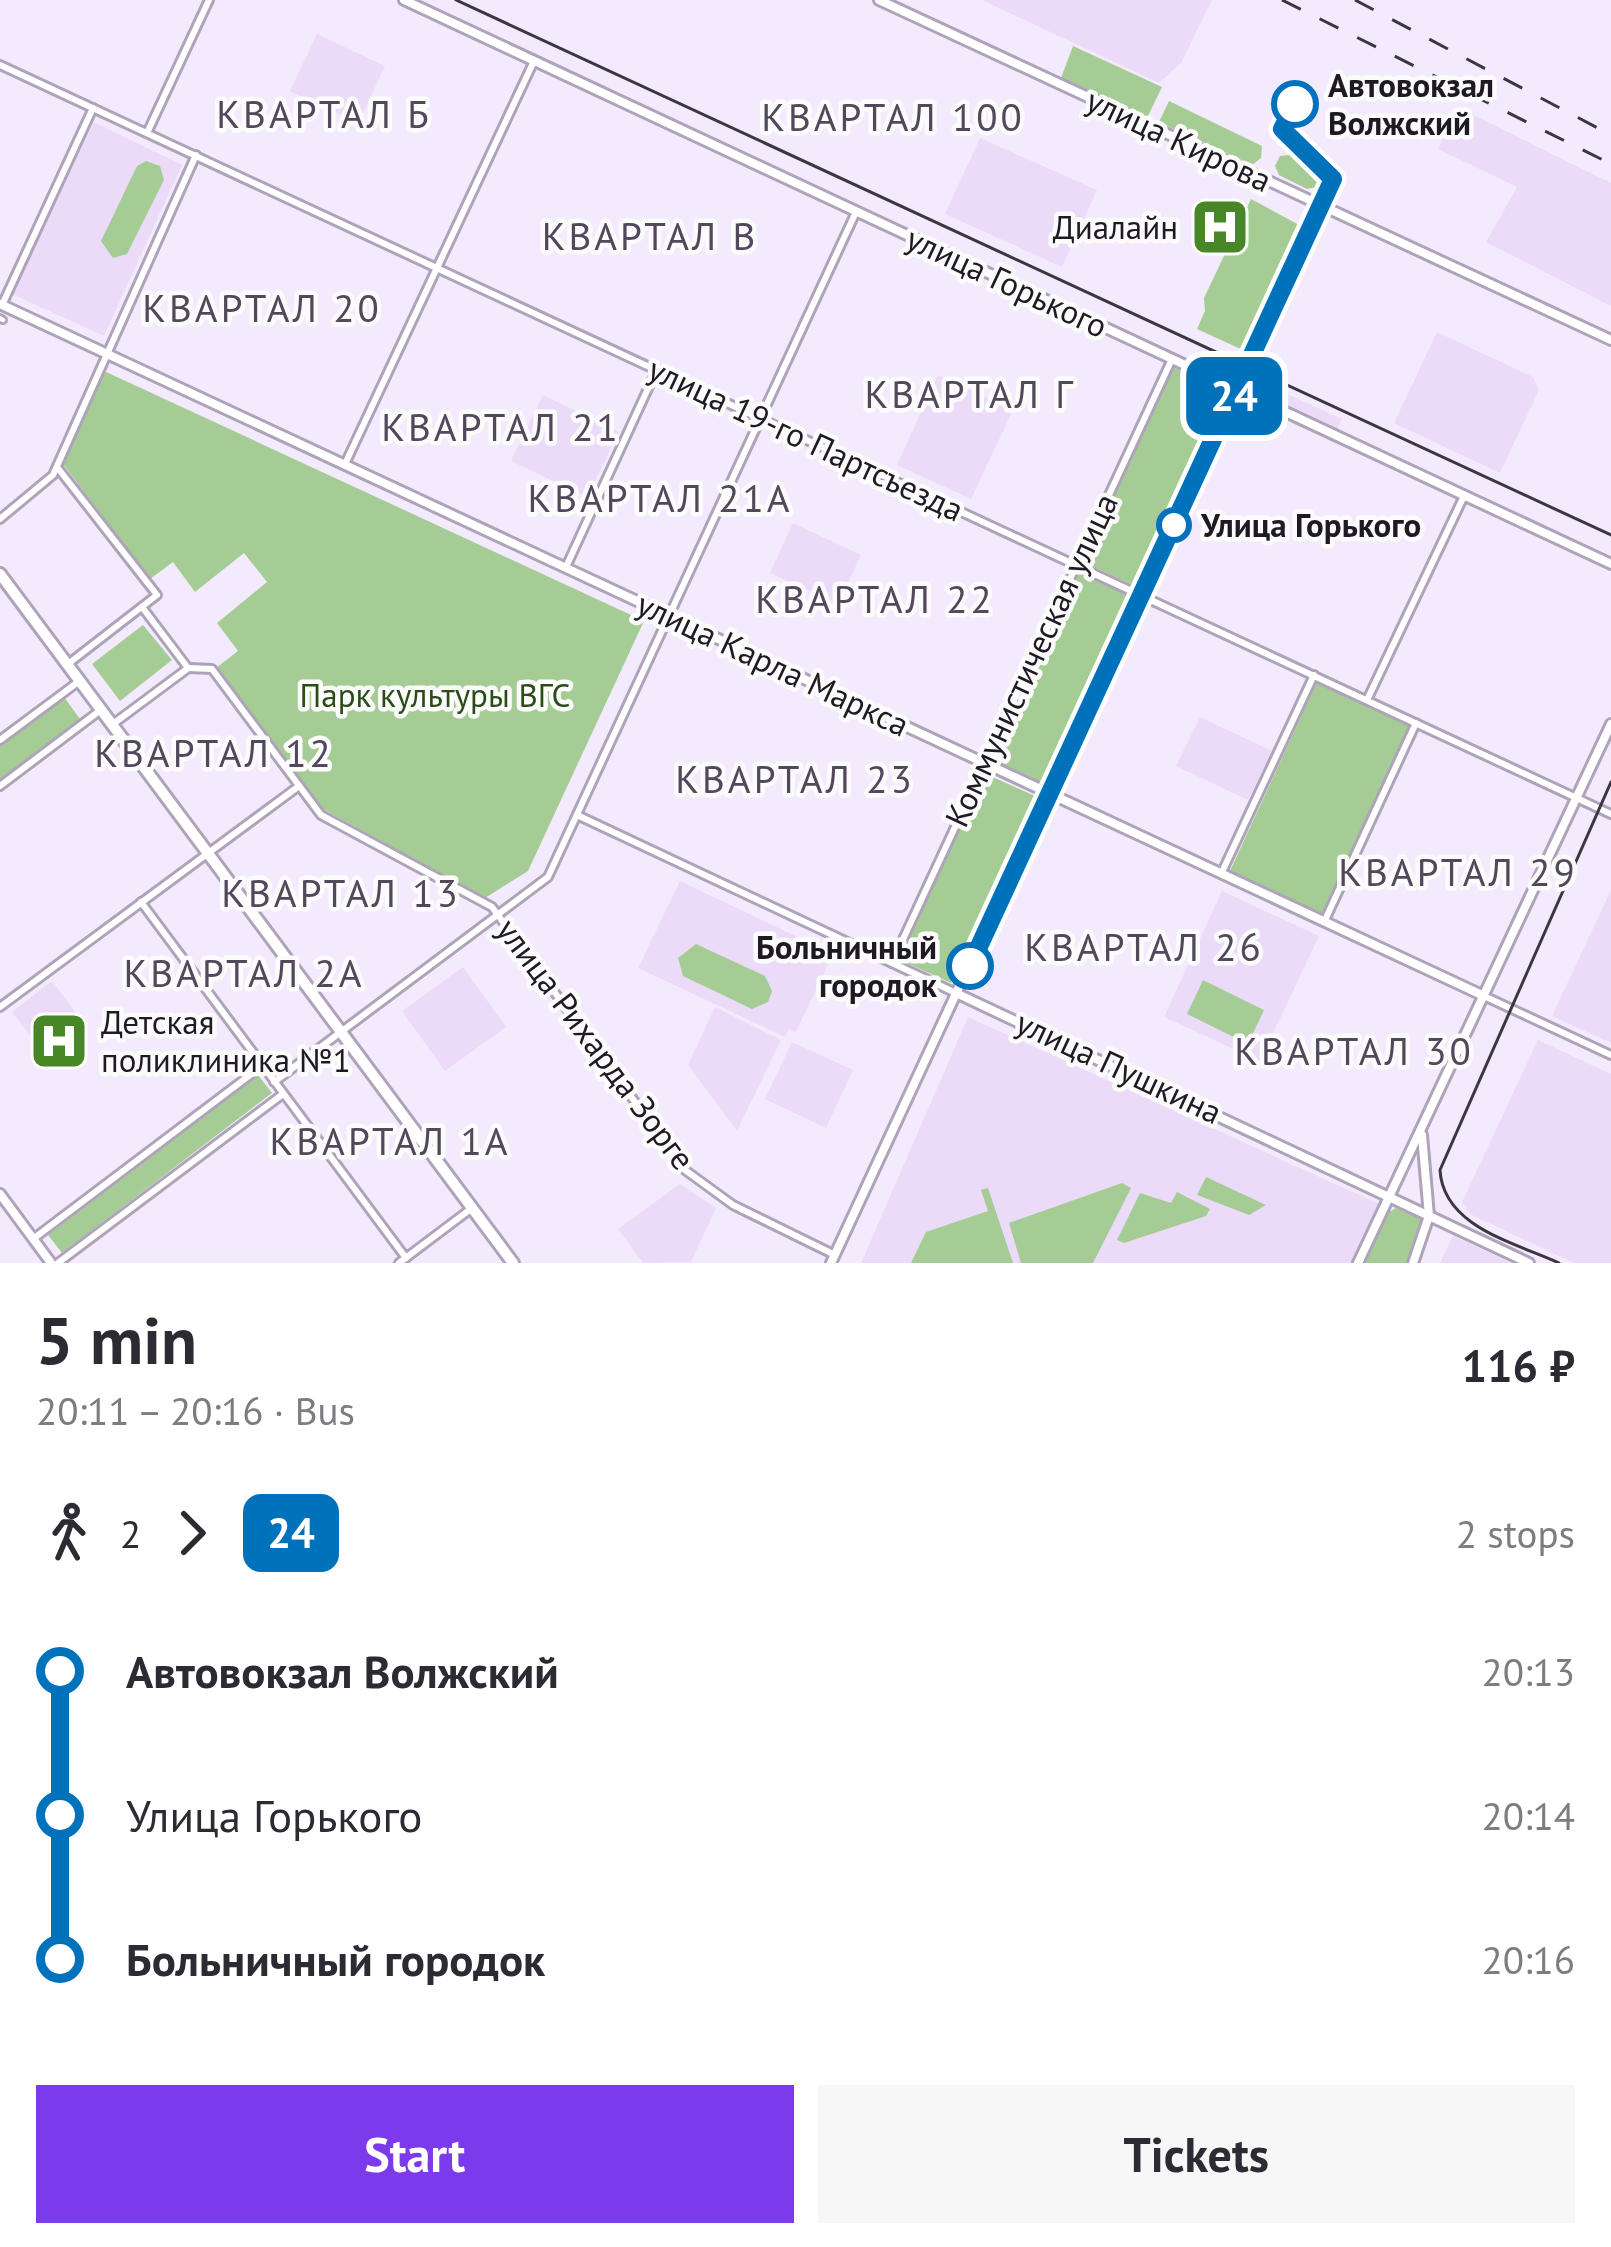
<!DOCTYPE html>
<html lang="en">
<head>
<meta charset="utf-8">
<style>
  body { margin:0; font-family:"PT Sans",sans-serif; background:#f7f7f7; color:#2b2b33; height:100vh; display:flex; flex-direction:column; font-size:45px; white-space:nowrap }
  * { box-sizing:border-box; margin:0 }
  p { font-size:39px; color:#7c7c81 }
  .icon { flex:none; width:66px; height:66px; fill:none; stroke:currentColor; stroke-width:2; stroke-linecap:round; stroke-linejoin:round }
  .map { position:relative; height:1263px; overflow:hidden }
  .drawer { display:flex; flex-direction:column; background:#fff; flex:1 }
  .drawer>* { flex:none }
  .badge { padding:0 24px; border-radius:18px; font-size:42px; line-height:78px }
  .map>.badge { position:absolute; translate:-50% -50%; box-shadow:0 0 0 6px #fff }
  .legs { display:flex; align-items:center; gap:18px; height:132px; padding:0 36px; font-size:39px }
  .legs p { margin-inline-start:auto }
  .overview { display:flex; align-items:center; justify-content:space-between; height:204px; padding:0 36px }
  h1 { font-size:66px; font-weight:700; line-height:90px }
  .primary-button { display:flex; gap:24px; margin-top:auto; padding:24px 36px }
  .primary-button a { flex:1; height:138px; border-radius:0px; background:#7c3aed; color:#fff; font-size:48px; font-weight:700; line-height:138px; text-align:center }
  .primary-button a+a { background:#f7f7f7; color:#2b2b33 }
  ul { padding:0 36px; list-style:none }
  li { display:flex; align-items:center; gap:42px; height:144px; font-size:45px }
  li i { display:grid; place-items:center; width:18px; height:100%; margin:0 15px; background:currentColor }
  li i::after { content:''; width:30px; height:30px; margin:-15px; border:9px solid; border-radius:50%; background:#fff }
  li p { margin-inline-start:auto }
  li:first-child i { background:linear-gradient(#0000 50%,currentColor 0) }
  li:last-child i { background:linear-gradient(currentColor 50%,#0000 0) }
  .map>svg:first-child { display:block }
</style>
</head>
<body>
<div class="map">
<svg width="1611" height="1263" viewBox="0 0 1611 1263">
  <rect width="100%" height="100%" fill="#f4eafd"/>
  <g fill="#ebdbf9">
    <path d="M 982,0 L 1212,0 L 1181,63 L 1159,83 Z"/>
    <path d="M 317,34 L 385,66 L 358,123 L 290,91 Z"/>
    <path d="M 1457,107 L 1611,183 L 1611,306 L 1486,242 L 1517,187 L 1438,149 Z"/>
    <path d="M 94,122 L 182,165 L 104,336 L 12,294 Z"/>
    <path d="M 980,138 L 1097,190 L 1062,267 L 945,214 Z"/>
    <path d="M 1437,332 L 1533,377 L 1539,390 L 1500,473 L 1394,423 Z"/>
    <path d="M 938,375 L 1013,410 L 971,499 L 897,465 Z"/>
    <path d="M 1265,384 L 1342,419 L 1337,429 L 1260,394 Z"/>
    <path d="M 543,395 L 619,432 L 587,497 L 511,461 Z"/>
    <path d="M 793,523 L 861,555 L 838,604 L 770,573 Z"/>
    <path d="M 1200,717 L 1272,751 L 1248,800 L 1176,766 Z"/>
    <path d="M 680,881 L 833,954 L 796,1032 L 789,1029 L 785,1037 L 638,968 Z"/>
    <path d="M 1611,890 L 1611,1043 L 1552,1016 Z"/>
    <path d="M 1222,891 L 1319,936 L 1260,1061 L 1164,1017 Z"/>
    <path d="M 463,967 L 506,1027 L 445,1071 L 402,1011 Z"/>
    <path d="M 52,981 L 88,1029 L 48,1058 L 12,1012 Z"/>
    <path d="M 715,1007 L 781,1040 L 737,1131 L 688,1065 Z"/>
    <path d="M 968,1017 L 1379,1204 L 1352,1263 L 861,1263 Z"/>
    <path d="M 1538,1040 L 1611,1074 L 1611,1263 L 1574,1263 L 1470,1214 L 1462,1202 Z"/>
    <path d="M 792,1042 L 853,1070 L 826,1128 L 765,1099 Z"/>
    <path d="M 680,1184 L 716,1208 L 691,1262 L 643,1263 L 618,1229 Z"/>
    <path d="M 1453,1236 L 1511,1263 L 1440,1263 Z"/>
  </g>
  <g fill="#a5cc94">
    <path d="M 1073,46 L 1162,87 L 1147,118 L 1061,78 Z"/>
    <path d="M 1169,101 L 1262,146 L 1261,158 L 1252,165 L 1159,122 Z"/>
    <path d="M 1289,155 L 1317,168 L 1321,177 L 1316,187 L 1307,189 L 1279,175 L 1275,166 L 1280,156 Z"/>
    <path d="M 146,161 L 160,166 L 164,180 L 127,254 L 113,258 L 101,241 L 137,166 Z"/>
    <path d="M 1251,199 L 1301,226 L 1245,351 L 1197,329 L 1205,311 L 1204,298 Z"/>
    <path d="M 1171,366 L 1227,392 L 1137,587 L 1081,561 Z"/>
    <path d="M 104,371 L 644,621 L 528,871 L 485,898 L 323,809 L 216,668 L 238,651 L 217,623 L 267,582 L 244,553 L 195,592 L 173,562 L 150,579 L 60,460 Z"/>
    <path d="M 1079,572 L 1132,597 L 1045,784 L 992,760 Z"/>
    <path d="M 143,625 L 172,660 L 120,701 L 92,664 Z"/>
    <path d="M 1317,682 L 1410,724 L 1323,914 L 1230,871 Z"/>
    <path d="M 64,697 L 80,719 L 0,779 L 0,746 Z"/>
    <path d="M 984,773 L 1037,797 L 951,983 L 898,959 Z"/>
    <path d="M 696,944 L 765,976 L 772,991 L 768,1002 L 752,1009 L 683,976 L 678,958 Z"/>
    <path d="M 1203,980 L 1264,1010 L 1248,1044 L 1187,1014 Z"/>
    <path d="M 258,1075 L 272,1093 L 62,1253 L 48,1235 Z"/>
    <path d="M 1206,1177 L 1266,1205 L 1249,1215 L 1197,1195 Z"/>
    <path d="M 1122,1183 L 1131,1188 L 1093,1263 L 1021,1263 L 1009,1223 Z"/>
    <path d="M 988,1188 L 1013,1263 L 911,1263 L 926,1232 L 988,1211 L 981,1190 Z"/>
    <path d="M 1177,1192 L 1210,1209 L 1206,1216 L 1124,1243 L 1117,1240 L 1140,1193 L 1171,1203 Z"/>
    <path d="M 1396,1208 L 1422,1219 L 1406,1263 L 1365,1263 L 1389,1212 Z"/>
  </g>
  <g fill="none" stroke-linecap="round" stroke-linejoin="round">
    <defs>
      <path id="pedestrian" d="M 0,318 L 3,320"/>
      <g id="minor">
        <path d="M 0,65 L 1611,814"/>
        <path d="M 147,133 L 209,0"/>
        <path d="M 2,305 L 93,108"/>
        <path d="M 345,464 L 534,61"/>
        <path d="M 57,467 L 157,595 L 68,664"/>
        <path d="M 0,519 L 53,475 L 196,155"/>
        <path d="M 566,567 L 657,369"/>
        <path d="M 142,607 L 188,668"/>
        <path d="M 188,668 L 212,669 L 321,815 L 492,907 L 685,1170 L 733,1205 L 835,1255"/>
        <path d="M 1367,700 L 1464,496"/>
        <path d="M 113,724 L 187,669"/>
        <path d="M 0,740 L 78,682"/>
        <path d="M 0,786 L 102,709"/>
        <path d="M 577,815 L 958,994"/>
        <path d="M 1222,872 L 1314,675"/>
        <path d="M 141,902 L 406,1258"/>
        <path d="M 1325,920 L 1416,723"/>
        <path d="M 892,963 L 1172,359"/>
        <path d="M 1484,996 L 1611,1055"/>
        <path d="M 0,1007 L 299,786"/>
        <path d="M 274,1082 L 548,877 L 856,212"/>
        <path d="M 33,1239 L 262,1066"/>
        <path d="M 58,1263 L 283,1094"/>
        <path d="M 399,1263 L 472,1208"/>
      </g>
      <g id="tertiary">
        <path d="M 404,0 L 1611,564"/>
        <path d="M 879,0 L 1611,340"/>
        <path d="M 0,304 L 1484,996"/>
        <path d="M 958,994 L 1529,1263"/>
        <path d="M 0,1194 L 51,1263"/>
        <path d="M 831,1263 L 1321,207"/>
        <path d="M 1358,1263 L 1611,724"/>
        <path d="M 1413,1263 L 1429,1216 L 1422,1135"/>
      </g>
      <path id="primary" d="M 0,574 L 513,1263"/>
    </defs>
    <use href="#pedestrian" stroke="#afa3b9" stroke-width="10"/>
    <use href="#minor" stroke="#afa3b9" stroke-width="12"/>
    <use href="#tertiary" stroke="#afa3b9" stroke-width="14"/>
    <use href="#primary" stroke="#afa3b9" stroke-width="16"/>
    <use href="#pedestrian" stroke="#fff" stroke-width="4.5"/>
    <use href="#minor" stroke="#fff" stroke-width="6"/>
    <use href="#tertiary" stroke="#fff" stroke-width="8"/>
    <use href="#primary" stroke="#fff" stroke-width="10"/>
    <g stroke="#3c3641" stroke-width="3">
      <path d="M 456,0 L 1611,535"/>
      <path d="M 1559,1263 C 1516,1243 1443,1227 1440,1170 L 1611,782"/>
    </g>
    <g stroke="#3c3641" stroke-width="3" stroke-dasharray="21 21" stroke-linecap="butt">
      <path d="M 1282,0 L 1611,164"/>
      <path d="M 1355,0 L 1611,135"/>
    </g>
  </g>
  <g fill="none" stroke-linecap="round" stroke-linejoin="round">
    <defs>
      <path id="line-1" d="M 970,966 L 1333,179 L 1282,129 L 1295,104"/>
    </defs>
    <use href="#line-1" stroke="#fff" stroke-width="27"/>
    <use href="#line-1" stroke="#0072bc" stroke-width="18"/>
  </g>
  <defs>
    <symbol id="hospital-square" viewBox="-11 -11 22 22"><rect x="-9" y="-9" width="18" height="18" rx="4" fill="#488726" stroke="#fbfbfb"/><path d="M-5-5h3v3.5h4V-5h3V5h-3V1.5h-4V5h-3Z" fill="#fff"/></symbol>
  </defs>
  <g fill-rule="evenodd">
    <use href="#hospital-square" x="1187" y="194" width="66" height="66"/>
    <use href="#hospital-square" x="26" y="1008" width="66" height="66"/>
  </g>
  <g fill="#fff" stroke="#0072bc" stroke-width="6">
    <circle cx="1295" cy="104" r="21"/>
    <circle cx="1174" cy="525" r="15"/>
    <circle cx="970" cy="966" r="21"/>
  </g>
  <g text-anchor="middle" stroke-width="9" stroke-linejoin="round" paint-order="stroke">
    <g font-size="33" font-weight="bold" fill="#1e1922" stroke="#fbfbfb" text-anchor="start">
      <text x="1328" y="97">Автовокзал<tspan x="1328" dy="38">Волжский</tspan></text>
      <text x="1201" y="537">Улица Горького</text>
      <text x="937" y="959" text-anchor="end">Больничный<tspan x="937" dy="38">городок</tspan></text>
    </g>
    <g font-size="33" fill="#1e1922" stroke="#fbfbfb">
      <text transform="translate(1179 140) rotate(25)" y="12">улица Кирова</text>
      <text transform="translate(1007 282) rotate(25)" y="12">улица Горького</text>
      <text transform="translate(806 439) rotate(25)" y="12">улица 19-го Партсъезда</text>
      <text transform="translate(1031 660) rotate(-65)" y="12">Коммунистическая улица</text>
      <text transform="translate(773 664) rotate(25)" y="12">улица Карла Маркса</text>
      <text transform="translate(596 1044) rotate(53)" y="12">улица Рихарда Зорге</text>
      <text transform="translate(1119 1067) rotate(25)" y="12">улица Пушкина</text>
    </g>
    <g font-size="33" fill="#1e1922" stroke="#fbfbfb" text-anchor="end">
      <text x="1178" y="239">Диалайн</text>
      <text x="101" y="1034" text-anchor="start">Детская<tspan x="101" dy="38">поликлиника №1</tspan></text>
    </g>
    <g font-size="33" fill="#2a4c19" stroke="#fbfbfb">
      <text x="435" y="707">Парк культуры ВГС</text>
    </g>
    <g font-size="39" letter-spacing="3" fill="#52475b" stroke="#fbfbfb">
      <text x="324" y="128">КВАРТАЛ Б</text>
      <text x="893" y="131">КВАРТАЛ 100</text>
      <text x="650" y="250">КВАРТАЛ В</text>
      <text x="262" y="322">КВАРТАЛ 20</text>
      <text x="970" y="408">КВАРТАЛ Г</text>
      <text x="501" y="441">КВАРТАЛ 21</text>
      <text x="660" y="512">КВАРТАЛ 21А</text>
      <text x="875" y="613">КВАРТАЛ 22</text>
      <text x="214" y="767">КВАРТАЛ 12</text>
      <text x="795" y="793">КВАРТАЛ 23</text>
      <text x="1458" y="886">КВАРТАЛ 29</text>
      <text x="341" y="907">КВАРТАЛ 13</text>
      <text x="1144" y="961">КВАРТАЛ 26</text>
      <text x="244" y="987">КВАРТАЛ 2А</text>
      <text x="1354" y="1065">КВАРТАЛ 30</text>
      <text x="390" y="1155">КВАРТАЛ 1А</text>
    </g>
  </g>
</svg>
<b class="badge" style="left:1234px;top:396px;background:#0072bc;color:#fff">24</b>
</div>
<section class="drawer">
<div class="overview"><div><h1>5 min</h1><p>20:11 – 20:16 · Bus</p></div><b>116 ₽</b></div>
<div class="legs"><svg class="icon" aria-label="walk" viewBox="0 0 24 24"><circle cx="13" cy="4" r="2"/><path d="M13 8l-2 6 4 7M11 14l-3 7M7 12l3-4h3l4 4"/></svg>2<svg class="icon" aria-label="forward" viewBox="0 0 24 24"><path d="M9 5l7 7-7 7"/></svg><b class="badge" style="background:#0072bc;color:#fff">24</b><p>2 stops</p></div>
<ul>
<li><i style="color:#0072bc"></i><b>Автовокзал Волжский</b><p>20:13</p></li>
<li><i style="color:#0072bc"></i><span>Улица Горького</span><p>20:14</p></li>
<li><i style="color:#0072bc"></i><b>Больничный городок</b><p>20:16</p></li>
</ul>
<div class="primary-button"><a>Start</a><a>Tickets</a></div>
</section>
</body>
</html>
